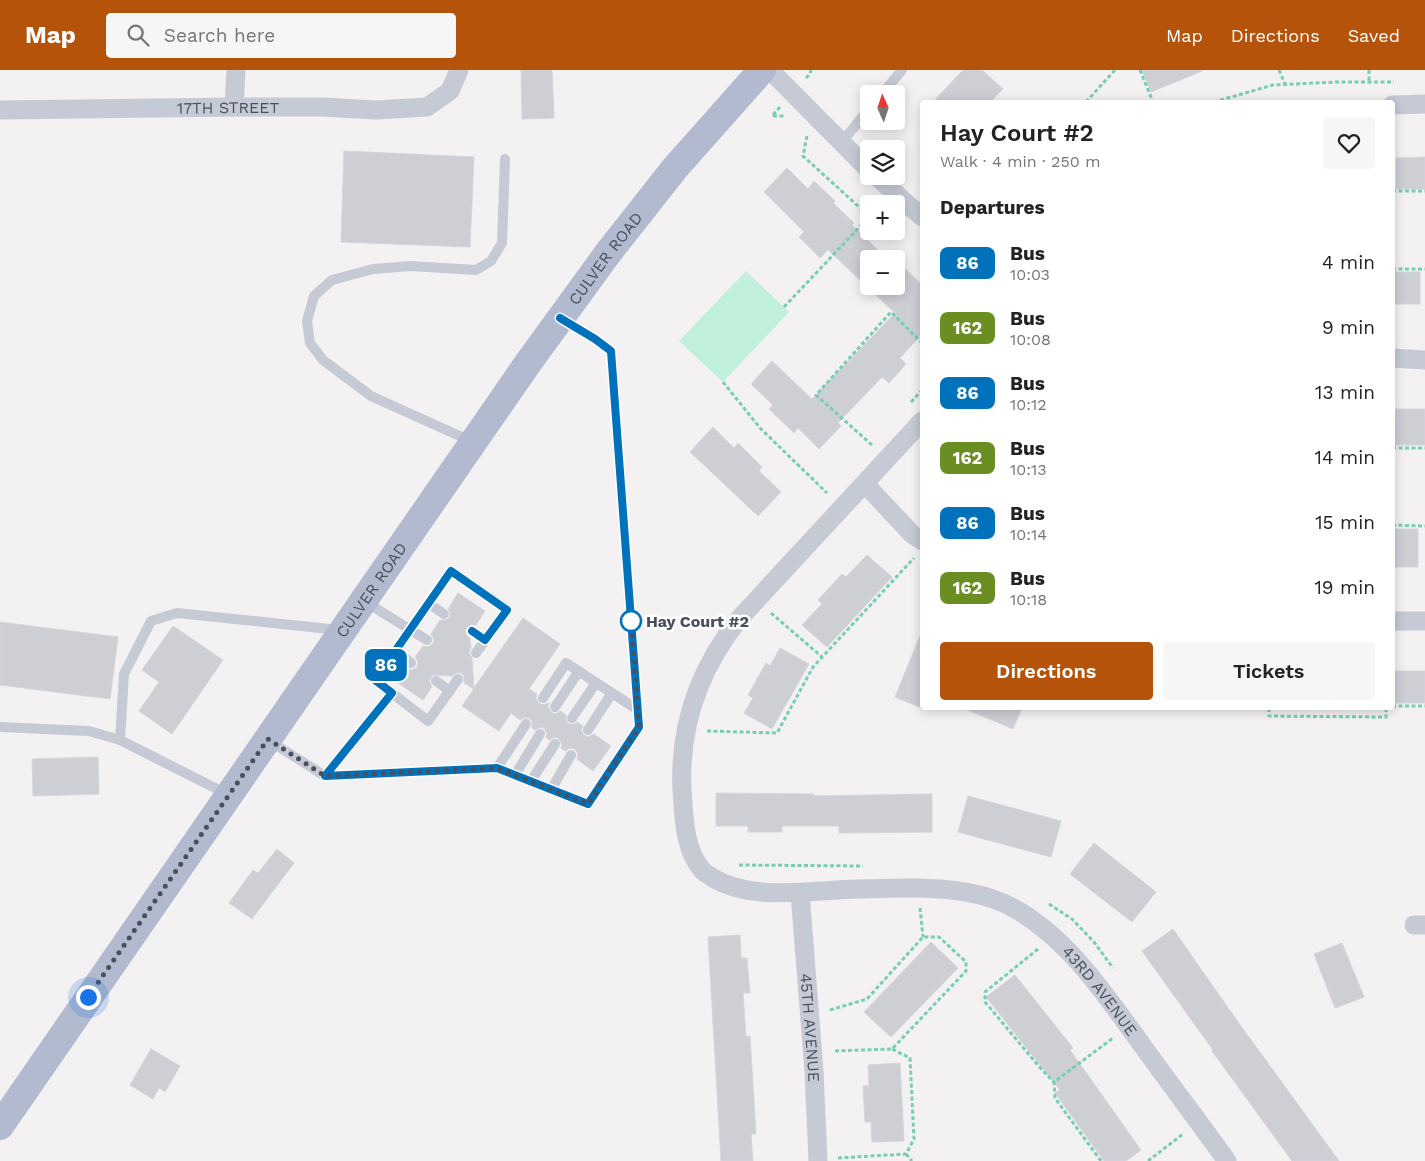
<!DOCTYPE html>
<html lang="en">
<head>
<meta charset="utf-8">
<style>
  body { margin:0; font-family:"Work Sans",sans-serif; background:#f6f6f6; color:#222; height:100vh; display:flex; flex-direction:column; font-size:19px; white-space:nowrap }
  * { box-sizing:border-box; margin:0 }
  p { font-size:16px; color:#767676 }
  .icon { flex:none; width:28px; height:28px; fill:none; stroke:currentColor; stroke-width:2; stroke-linecap:round; stroke-linejoin:round }
  .map { position:relative; flex:1; overflow:hidden }
  .details { position:absolute; left:920px; top:30px; width:475px; height:610px; display:flex; flex-direction:column; background:#fff; border-radius:5px; box-shadow:0 2px 12px #0003 }
  .details>* { flex:none }
  .badge { padding:0 10px; border-radius:8px; font-size:18px; line-height:32px }
  .needle { width:32px; rotate:357deg }
  .tools { position:absolute; left:860px; top:15px; display:grid; gap:10px }
  .tools a { display:grid; place-items:center; width:45px; height:45px; border-radius:5px; background:#fff; box-shadow:0 2px 12px #0003; font-size:25px }
  .you { position:absolute; width:25px; height:25px; margin:-12px; border:4px solid #fff; border-radius:50%; background:#1a73e8; box-shadow:0 0 0 8px #1a73e833 }
  .map>.badge { position:absolute; translate:-50% -50%; box-shadow:0 0 0 2px #fff }
  h2 { padding:0 20px; font-size:19px; line-height:45px }
  .round { display:grid; place-items:center; flex:none; width:52px; height:52px; border-radius:5px; background:#f6f6f6 }
  .head { display:flex; align-items:center; justify-content:space-between; height:85px; padding:0 20px }
  h1 { font-size:24px; font-weight:600; line-height:38px }
  .cta { display:flex; gap:10px; margin-top:auto; padding:10px 20px }
  .cta a { flex:1; height:58px; border-radius:5px; background:#b45309; color:#fff; font-size:20px; font-weight:600; line-height:58px; text-align:center }
  .cta a+a { background:#f6f6f6; color:#222 }
  ul { padding:0; list-style:none }
  li { display:flex; align-items:center; gap:15px; height:65px; padding:0 20px }
  li div { flex:1 }
  li b { display:block; font-size:19px }
  li em { font-style:normal }
  li .badge { min-width:55px; font-weight:700; text-align:center }
  header { display:flex; align-items:center; gap:30px; box-sizing:border-box; height:70px; padding:0 25px; background:#b45309; color:#fff }
  header strong { font-size:24px }
  nav { display:flex; gap:28px; margin-inline-start:auto; font-size:18px }
  .search { width:350px; height:45px; background:#f6f6f6; display:flex; align-items:center; gap:12px; box-sizing:border-box; padding:0 18px; border-radius:5px; color:#767676; font-size:19px }
  .map>svg:first-child { display:block }
</style>
</head>
<body>
<header>
<strong>Map</strong>
<div class="search"><svg class="icon" aria-label="search" viewBox="0 0 24 24"><circle cx="10" cy="10" r="6"/><path d="M15 15l6 6"/></svg>Search here</div>
<nav><a>Map</a><a>Directions</a><a>Saved</a></nav>
</header>
<div class="map">
<svg width="1425" height="1091" viewBox="0 0 1425 1091">
  <rect width="100%" height="100%" fill="#f3f1f1"/>
  <path fill="#c0f0dc" d="M 746,201 L 789,242 L 723,312 L 679,271 Z"/>
  <g fill="#cdcfd5" stroke="#d5d5dc">
    <path d="M 521,0 L 552,0 L 554,48 L 522,49 Z"/>
    <path d="M 963,0 L 982,0 L 1003,19 L 990,32 L 933,32 Z"/>
    <path d="M 1142,0 L 1202,0 L 1202,1 L 1151,22 Z"/>
    <path d="M 344,81 L 474,87 L 470,177 L 341,172 Z"/>
    <path d="M 1425,87 L 1425,119 L 1396,119 L 1396,88 Z"/>
    <path d="M 787,98 L 808,119 L 814,111 L 835,131 L 833,133 L 854,153 L 852,155 L 887,189 L 869,189 L 869,216 L 896,216 L 896,190 L 922,215 L 922,264 L 900,288 L 906,294 L 889,313 L 882,307 L 838,353 L 841,356 L 819,379 L 798,358 L 794,363 L 769,339 L 773,335 L 751,314 L 772,291 L 812,329 L 895,243 L 828,180 L 820,188 L 799,167 L 804,162 L 764,122 Z"/>
    <rect x="1392" y="202" width="28" height="32"/>
    <rect x="1395" y="339" width="30" height="36"/>
    <path d="M 713,357 L 734,378 L 738,373 L 762,397 L 759,401 L 781,422 L 758,446 L 690,382 Z"/>
    <rect x="1392" y="459" width="26" height="38"/>
    <path d="M 867,485 L 892,507 L 827,577 L 802,555 L 822,534 L 818,530 L 842,504 L 846,507 Z"/>
    <path d="M 458,523 L 485,541 L 476,555 L 470,555 L 465,560 L 466,564 L 470,568 L 471,578 L 469,583 L 472,588 L 474,618 L 523,548 L 560,574 L 529,619 L 537,624 L 536,628 L 539,633 L 543,635 L 549,633 L 548,637 L 551,642 L 555,644 L 561,641 L 566,645 L 566,650 L 569,654 L 574,654 L 577,652 L 583,656 L 581,660 L 584,665 L 588,667 L 594,664 L 611,676 L 593,701 L 577,689 L 578,684 L 575,679 L 570,678 L 565,681 L 561,678 L 562,674 L 559,669 L 555,667 L 549,670 L 546,667 L 547,664 L 544,658 L 540,657 L 535,660 L 532,658 L 532,651 L 529,648 L 523,648 L 520,650 L 511,643 L 499,661 L 462,636 L 474,619 L 464,613 L 464,607 L 462,603 L 456,603 L 452,606 L 433,605 L 429,611 L 432,617 L 423,630 L 398,613 L 407,599 L 413,600 L 417,597 L 418,591 L 415,587 L 423,576 L 427,577 L 433,574 L 434,570 L 431,564 L 440,550 L 446,550 L 450,547 L 450,542 L 448,539 Z"/>
    <path d="M 0,552 L 118,567 L 110,629 L 0,615 Z"/>
    <path d="M 173,556 L 223,590 L 172,664 L 139,641 L 159,612 L 142,600 Z"/>
    <path d="M 922,561 L 922,638 L 895,627 Z"/>
    <path d="M 780,578 L 809,594 L 772,659 L 744,643 L 753,628 L 748,625 L 766,593 L 770,596 Z"/>
    <path d="M 1393,601 L 1425,601 L 1425,633 L 1392,633 Z"/>
    <path d="M 963,638 L 1022,638 L 1013,659 Z"/>
    <path d="M 98,687 L 99,724 L 33,726 L 32,689 Z"/>
    <path d="M 716,723 L 814,724 L 814,726 L 932,724 L 932,762 L 839,763 L 839,756 L 782,756 L 782,762 L 748,762 L 748,756 L 716,756 Z"/>
    <path d="M 968,726 L 1061,751 L 1051,787 L 958,762 Z"/>
    <path d="M 1094,773 L 1156,822 L 1132,852 L 1070,804 Z"/>
    <path d="M 277,779 L 294,793 L 252,849 L 229,833 L 253,800 L 258,803 Z"/>
    <path d="M 1173,859 L 1238,952 L 1339,1091 L 1292,1091 L 1212,981 L 1213,980 L 1142,881 Z"/>
    <path d="M 740,865 L 741,888 L 747,888 L 750,923 L 743,923 L 746,967 L 750,966 L 756,1064 L 751,1064 L 753,1091 L 721,1091 L 708,867 Z"/>
    <path d="M 931,872 L 958,898 L 891,967 L 864,942 Z"/>
    <path d="M 1342,873 L 1364,927 L 1335,938 L 1314,884 Z"/>
    <path d="M 1015,905 L 1073,978 L 1070,980 L 1141,1080 L 1126,1091 L 1104,1091 L 1055,1023 L 1060,1020 L 986,927 Z"/>
    <path d="M 151,979 L 180,996 L 165,1022 L 159,1018 L 153,1029 L 130,1015 Z"/>
    <path d="M 900,993 L 904,1071 L 872,1072 L 871,1052 L 865,1052 L 863,1016 L 869,1016 L 868,995 Z"/>
  </g>
  <g fill="none" stroke-linecap="round" stroke-linejoin="round">
    <g stroke="#78ceb4" stroke-width="3" stroke-dasharray="4 2.5" stroke-linecap="butt">
      <path d="M 1140,0 L 1153,32"/>
      <path d="M 1279,0 L 1285,14"/>
      <path d="M 1369,0 L 1369,12"/>
      <path d="M 806,8 L 810,4 L 811,0"/>
      <path d="M 1086,32 L 1115,0"/>
      <path d="M 1214,32 L 1273,15 L 1337,12 L 1394,12"/>
      <path d="M 780,37 L 772,46 L 786,46"/>
      <path d="M 807,66 L 803,86 L 869,146"/>
      <path d="M 1392,121 L 1425,121"/>
      <path d="M 1392,199 L 1425,199"/>
      <path d="M 784,237 L 869,147"/>
      <path d="M 723,312 L 760,358 L 827,423"/>
      <path d="M 911,332 L 922,320"/>
      <path d="M 872,375 L 816,325 L 891,242 L 922,273"/>
      <path d="M 1392,378 L 1425,378"/>
      <path d="M 1392,455 L 1425,456"/>
      <path d="M 771,543 L 822,587"/>
      <path d="M 1392,636 L 1425,636"/>
      <path d="M 1269,638 L 1269,646 L 1386,647 L 1386,638"/>
      <path d="M 707,661 L 777,663 L 813,597 L 914,488"/>
      <path d="M 739,795 L 863,796"/>
      <path d="M 1049,834 L 1072,849 L 1094,872 L 1113,898"/>
      <path d="M 920,838 L 923,867"/>
      <path d="M 1038,879 L 985,922 L 985,932 L 1042,1000 L 1054,1012"/>
      <path d="M 830,940 L 867,929 L 923,867 L 939,867 L 966,892 L 966,901 L 892,979 L 833,981"/>
      <path d="M 906,1084 L 912,1091"/>
      <path d="M 838,1088 L 906,1084 L 914,1069 L 910,988 L 892,979"/>
      <path d="M 1101,1091 L 1055,1028 L 1054,1012 L 1113,968"/>
      <path d="M 1148,1091 L 1183,1064"/>
    </g>
    <g stroke="#c5cad5" stroke-width="10">
      <path d="M 882,24 L 902,0"/>
      <path d="M 841,73 L 869,39"/>
      <path d="M 473,372 L 371,326 L 323,290 L 310,273 L 307,251 L 314,226 L 332,210 L 373,199 L 410,196 L 476,200 L 491,191 L 502,173 L 505,89"/>
      <path d="M 364,531 L 427,570"/>
      <path d="M 428,533 L 444,544"/>
      <path d="M 472,561 L 485,570"/>
      <path d="M 396,581 L 411,593"/>
      <path d="M 458,609 L 428,651 L 375,610 L 451,501 L 507,539 L 476,583"/>
      <path d="M 436,611 L 450,621"/>
      <path d="M 543,628 L 566,593 L 638,640"/>
      <path d="M 555,637 L 579,601"/>
      <path d="M 572,648 L 596,613"/>
      <path d="M 0,657 L 89,661 L 120,670"/>
      <path d="M 588,660 L 612,623"/>
      <path d="M 268,670 L 325,706 L 497,698 L 588,734 L 639,657 L 611,281 L 595,269 L 561,249"/>
      <path d="M 497,698 L 526,654"/>
      <path d="M 515,705 L 540,664"/>
      <path d="M 325,706 L 392,623"/>
      <path d="M 531,711 L 555,674"/>
      <path d="M 551,720 L 571,685"/>
      <path d="M 229,725 L 120,670 L 124,604 L 151,551 L 177,543 L 339,560"/>
    </g>
    <g stroke="#c5cad5" stroke-width="19">
      <path d="M 770,0 L 869,100"/>
      <path d="M 1392,35 L 1425,34"/>
      <path d="M 234,37 L 236,0"/>
      <path id="s1" d="M 0,40 L 234,37 L 322,37 L 376,40 L 427,37 L 450,21 L 459,0"/>
      <path d="M 876,106 L 922,147"/>
      <path d="M 1392,288 L 1425,290"/>
      <path id="s2" d="M 922,351 L 739,549 C 699,599 679,656 682,720 C 684,747 684,779 702,800 C 704,803 710,805 713,808 C 754,832 813,820 859,819 C 892,818 932,816 965,822 C 983,825 1002,831 1017,840 C 1070,871 1107,927 1142,975 C 1170,1014 1199,1052 1227,1091"/>
      <path d="M 865,414 L 912,464 L 922,471"/>
      <path d="M 1392,551 L 1425,551"/>
      <path id="s3" d="M 800,823 L 814,1001 L 818,1091"/>
      <path d="M 1414,855 L 1425,855"/>
    </g>
    <path stroke="#b1bacf" stroke-width="28" id="s4" d="M 0,1056 L 528,293 L 608,183 L 675,98 L 762,0"/>
  </g>
  <g fill="none" stroke-linecap="round" stroke-linejoin="round">
    <defs>
      <path id="line" d="M 472,561 L 485,570 L 507,540 L 451,501 L 375,610 L 392,623 L 325,706 L 497,698 L 588,734 L 639,657 L 611,281 L 595,269 L 560,248"/>
    </defs>
    <use href="#line" stroke="#fff" stroke-width="11"/>
    <use href="#line" stroke="#0072bc" stroke-width="8"/>
    <path stroke="#48505e" stroke-width="5" stroke-dasharray="0 9" d="M 88,927 L 268,669 L 325,706 L 497,698 L 588,734 L 639,657 L 631,546 L 631,551"/>
  </g>
  <circle fill="#fff" stroke="#0072bc" stroke-width="2.5" cx="631" cy="551" r="10"/>
  <g text-anchor="middle" stroke-width="5" stroke-linejoin="round" paint-order="stroke">
    <g font-size="16" fill="#48505e" stroke="#fff">
      <text dy="6" stroke="none"><textPath href="#s1" startOffset="228">17TH STREET</textPath></text>
      <text dy="6" stroke="none"><textPath href="#s4" startOffset="1058">CULVER ROAD</textPath></text>
      <text dy="6" stroke="none"><textPath href="#s4" startOffset="652">CULVER ROAD</textPath></text>
      <text dy="6" stroke="none"><textPath href="#s2" startOffset="978">43RD AVENUE</textPath></text>
      <text dy="6" stroke="none"><textPath href="#s3" startOffset="135">45TH AVENUE</textPath></text>
    </g>
    <g font-size="16" font-weight="bold" fill="#48505e" stroke="#fff" text-anchor="start">
      <text x="646" y="557">Hay Court #2</text>
    </g>
  </g>
</svg>
<div class="tools">
<a><svg class="needle" viewBox="-14 -14 28 28"><path d="M0-13l5 13h-10z" fill="#e53935"/><path d="M0 13l5-13h-10z" fill="#767676"/></svg></a>
<a><svg class="icon" aria-label="layers" viewBox="0 0 24 24"><path d="M12 4l9 5-9 5-9-5zM3 14l9 5 9-5"/></svg></a>
<a>+</a>
<a>−</a>
</div>
<div class="you" style="left:88px;top:927px"></div>
<b class="badge" style="left:386px;top:595px;background:#0072bc;color:#fff">86</b>
<section class="details">
<div class="head"><div><h1>Hay Court #2</h1><p>Walk · 4 min · 250 m</p></div><a class="round"><svg class="icon" aria-label="heart" viewBox="0 0 24 24"><path d="M12 20l-8-8c-3-5 5-10 8-4 3-6 11-1 8 4z"/></svg></a></div>
<h2>Departures</h2>
<ul>
<li><span class="badge" style="background:#0072bc;color:#fff">86</span><div><b>Bus</b><p>10:03</p></div><em>4 min</em></li>
<li><span class="badge" style="background:#6b8e23;color:#fff">162</span><div><b>Bus</b><p>10:08</p></div><em>9 min</em></li>
<li><span class="badge" style="background:#0072bc;color:#fff">86</span><div><b>Bus</b><p>10:12</p></div><em>13 min</em></li>
<li><span class="badge" style="background:#6b8e23;color:#fff">162</span><div><b>Bus</b><p>10:13</p></div><em>14 min</em></li>
<li><span class="badge" style="background:#0072bc;color:#fff">86</span><div><b>Bus</b><p>10:14</p></div><em>15 min</em></li>
<li><span class="badge" style="background:#6b8e23;color:#fff">162</span><div><b>Bus</b><p>10:18</p></div><em>19 min</em></li>
</ul>
<div class="cta"><a>Directions</a><a>Tickets</a></div>
</section>
</div>
</body>
</html>
